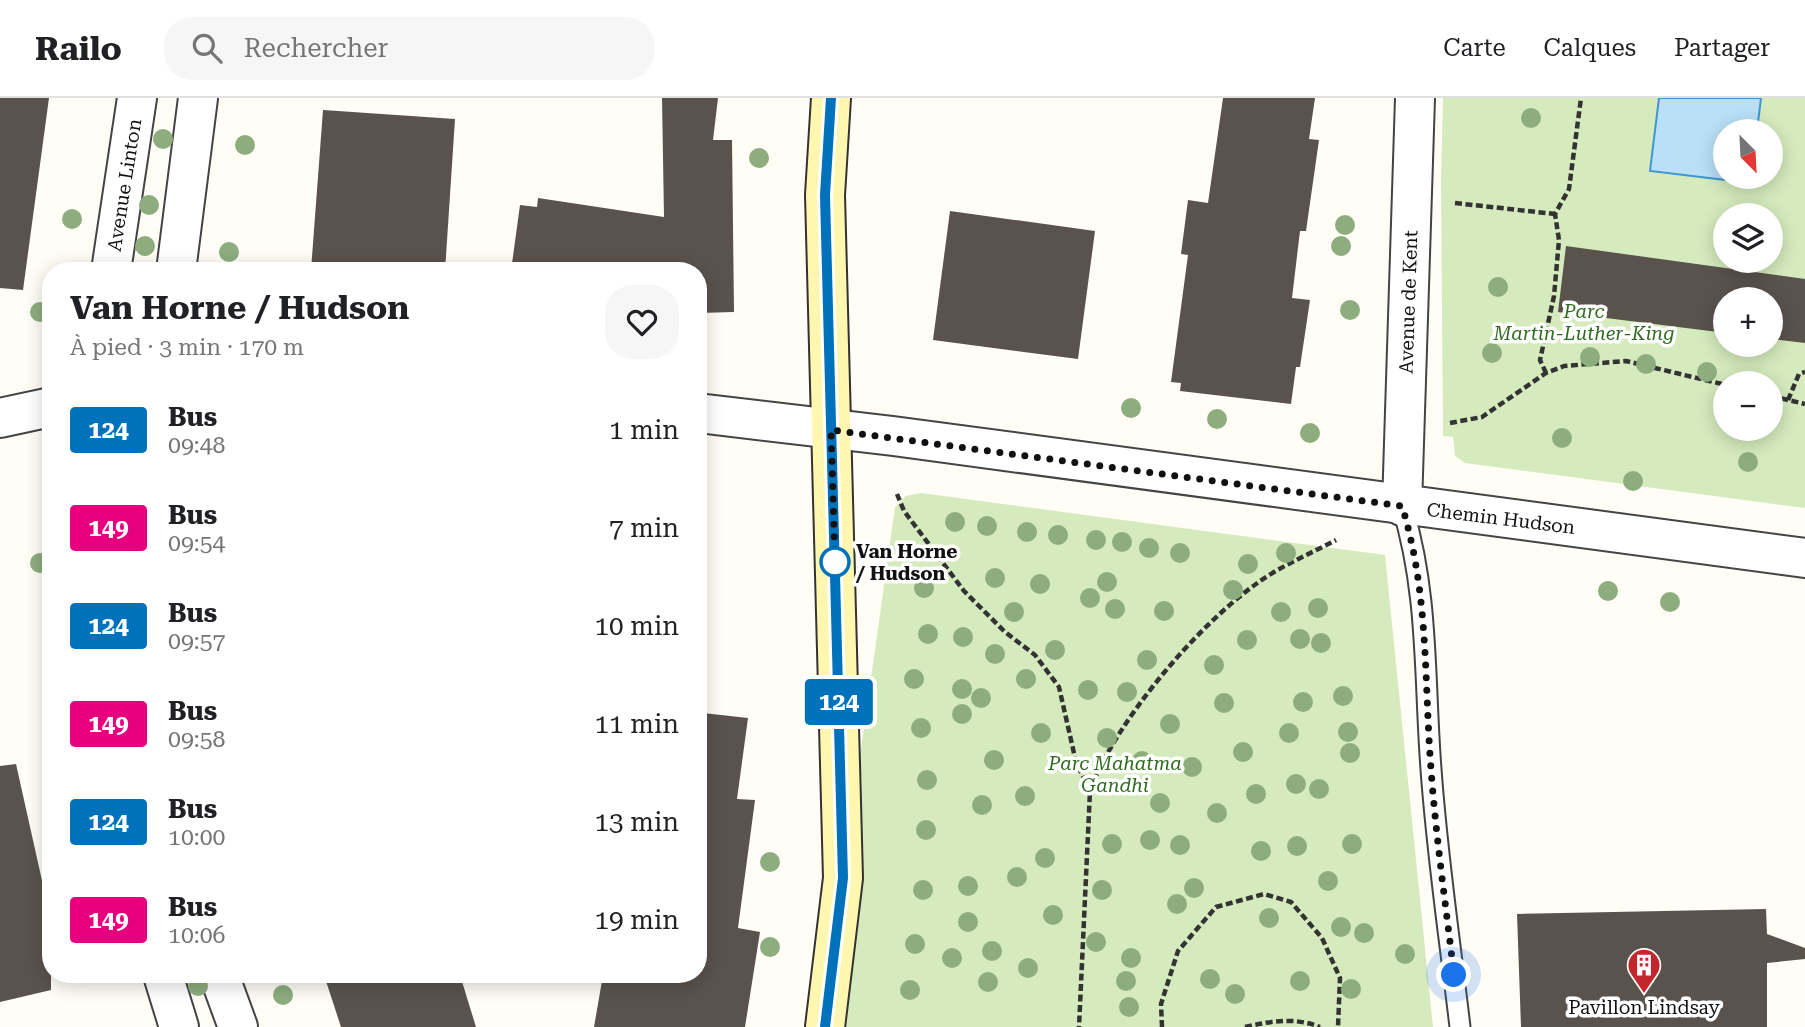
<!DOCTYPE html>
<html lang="fr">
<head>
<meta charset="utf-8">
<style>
  body { margin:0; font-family:"Roboto Serif",serif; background:#f6f6f6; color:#202124; height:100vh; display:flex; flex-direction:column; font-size:26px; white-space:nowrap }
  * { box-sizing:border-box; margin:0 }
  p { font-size:23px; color:#757577 }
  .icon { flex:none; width:38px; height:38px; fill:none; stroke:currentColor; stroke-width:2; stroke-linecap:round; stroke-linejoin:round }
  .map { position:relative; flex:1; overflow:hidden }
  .sheet { position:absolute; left:42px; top:164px; width:665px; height:721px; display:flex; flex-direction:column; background:#fff; border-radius:28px; box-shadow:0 4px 18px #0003 }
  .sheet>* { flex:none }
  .badge { padding:0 14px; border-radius:5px; font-size:24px; line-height:46px }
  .needle { width:46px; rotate:156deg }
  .controls { position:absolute; left:1713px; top:21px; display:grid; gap:14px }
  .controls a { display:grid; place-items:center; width:70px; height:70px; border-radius:50%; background:#fff; box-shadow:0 4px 18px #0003; font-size:35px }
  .you { position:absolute; width:35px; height:35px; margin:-18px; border:5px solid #fff; border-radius:50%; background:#1a73e8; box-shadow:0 0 0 10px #1a73e833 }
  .map>.badge { position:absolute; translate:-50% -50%; box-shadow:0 0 0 4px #fff }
  .round { display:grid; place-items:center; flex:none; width:74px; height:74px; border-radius:28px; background:#f6f6f6 }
  .headline { display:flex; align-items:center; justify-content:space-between; height:119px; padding:0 28px }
  h1 { font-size:33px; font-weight:700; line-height:52px }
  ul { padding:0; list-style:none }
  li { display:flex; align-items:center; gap:21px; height:98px; padding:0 28px }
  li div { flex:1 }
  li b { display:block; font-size:26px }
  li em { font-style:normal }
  li .badge { min-width:77px; font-weight:700; text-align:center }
  header { display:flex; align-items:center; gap:42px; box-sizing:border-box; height:98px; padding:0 35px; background:#fff; border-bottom:2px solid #e0e0e0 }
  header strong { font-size:33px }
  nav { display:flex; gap:38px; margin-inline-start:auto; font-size:24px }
  .search { width:490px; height:63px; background:#f6f6f6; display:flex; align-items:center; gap:18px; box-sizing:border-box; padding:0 24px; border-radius:28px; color:#757577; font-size:26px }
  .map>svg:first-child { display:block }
</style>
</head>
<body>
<header>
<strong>Railo</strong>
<div class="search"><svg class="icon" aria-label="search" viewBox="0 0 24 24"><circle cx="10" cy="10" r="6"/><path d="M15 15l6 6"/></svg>Rechercher</div>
<nav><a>Carte</a><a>Calques</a><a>Partager</a></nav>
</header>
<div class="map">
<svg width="1805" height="929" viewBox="0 0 1805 929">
  <rect width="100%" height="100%" fill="#fffdf5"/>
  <g fill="#d5ebbd" fill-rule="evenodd">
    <path d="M 1443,0 L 1805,0 L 1805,410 L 1465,365 L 1455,358 L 1453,339 L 1443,338 L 1441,84 ZM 1726,33 L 1771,33 L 1771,79 L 1726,79 ZM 1726,117 L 1771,117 L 1771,163 L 1726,163 ZM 1726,201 L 1771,201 L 1771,247 L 1726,247 ZM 1726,285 L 1771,285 L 1771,331 L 1726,331 Z"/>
    <path d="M 921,395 L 1385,457 L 1433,929 L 825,929 L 843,780 L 895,409 L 906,398 Z"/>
  </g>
  <path fill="#b9e0f7" stroke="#3f96cf" stroke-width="2" d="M 1659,0 L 1761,0 L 1757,33 L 1726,33 L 1726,79 L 1751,79 L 1751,85 L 1650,73 Z"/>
  <g fill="#5a524d">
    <path d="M 0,0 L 49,0 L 23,192 L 0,190 Z"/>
    <path d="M 662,0 L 718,0 L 713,42 L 732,42 L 734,214 L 698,215 L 698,173 L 511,173 L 520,107 L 537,109 L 538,100 L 664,119 Z"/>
    <path d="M 1223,0 L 1315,0 L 1309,41 L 1319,42 L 1306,133 L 1300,133 L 1292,200 L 1310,202 L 1300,269 L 1296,269 L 1291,306 L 1180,293 L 1181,285 L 1171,284 L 1188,157 L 1181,156 L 1188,102 L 1208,105 Z"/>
    <path d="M 323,12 L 455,21 L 445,173 L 311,172 Z"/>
    <path d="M 950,113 L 1095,133 L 1078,261 L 933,242 Z"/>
    <path d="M 1566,148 L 1805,181 L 1805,245 L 1771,241 L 1771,201 L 1726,201 L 1726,235 L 1558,214 Z"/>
    <path d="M 703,615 L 748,620 L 737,701 L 755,702 L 738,830 L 760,834 L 745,929 L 594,929 L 603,877 L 698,877 L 698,622 L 702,622 Z"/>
    <path d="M 16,666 L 51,823 L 51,892 L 0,904 L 0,668 Z"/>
    <path d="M 1766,811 L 1767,836 L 1805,850 L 1805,861 L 1767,865 L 1767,929 L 1521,929 L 1517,816 Z"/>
    <path d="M 324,877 L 460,877 L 476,929 L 341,929 Z"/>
  </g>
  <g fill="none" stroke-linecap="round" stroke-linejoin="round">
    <defs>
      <path id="service" d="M 1402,408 C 1429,496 1424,580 1431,671 C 1437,757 1450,843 1460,929"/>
      <g id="minor">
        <path d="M 111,173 L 137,0"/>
        <path d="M 176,173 L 198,0"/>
        <path d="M 698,315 L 893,338 L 1805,460"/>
        <path d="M 0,320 L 51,309"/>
        <path d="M 1402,408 L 1415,0"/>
        <path d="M 163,877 L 179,929"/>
        <path d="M 219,877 L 238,929"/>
      </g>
      <path id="secondary" d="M 825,929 L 843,780 L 825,97 L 831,0"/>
    </defs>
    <use href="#service" stroke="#444" stroke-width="23"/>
    <use href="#minor" stroke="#444" stroke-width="42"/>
    <use href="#secondary" stroke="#333" stroke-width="42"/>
    <g stroke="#333" stroke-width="4.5" stroke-dasharray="7 3.5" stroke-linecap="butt">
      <path d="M 1455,105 L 1555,116"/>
      <path d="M 1546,275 L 1540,262 L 1554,198 L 1559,142 L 1555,116 L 1569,91 L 1581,0"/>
      <path d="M 1771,298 L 1805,306"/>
      <path d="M 1788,302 L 1799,276 L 1805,274"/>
      <path d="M 1450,325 L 1482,319 L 1546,275 L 1564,268 L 1626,263 L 1726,287"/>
      <path d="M 897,396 L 904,413 L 964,493 L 1005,534 L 1035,557 L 1059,589 L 1076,664 L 1090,693 L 1079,929"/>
      <path d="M 1090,692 C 1117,622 1195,530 1256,486 C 1280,468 1310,456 1336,442"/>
      <path d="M 1162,929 L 1161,906 L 1178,853 L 1216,809 L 1264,796 L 1291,804 L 1322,840 L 1340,880 L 1338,929"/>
      <path d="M 1245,929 C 1271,923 1295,919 1320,929"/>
    </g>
    <use href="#service" stroke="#fff" stroke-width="19"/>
    <use href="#minor" stroke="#fff" stroke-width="38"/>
    <use href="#secondary" stroke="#fff6b0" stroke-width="38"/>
  </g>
  <g fill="#8dad7f">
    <circle cx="1531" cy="20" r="10"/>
    <circle cx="163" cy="41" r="10"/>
    <circle cx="245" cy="47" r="10"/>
    <circle cx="759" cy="60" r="10"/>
    <circle cx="149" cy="107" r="10"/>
    <circle cx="72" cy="121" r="10"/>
    <circle cx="1345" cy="127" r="10"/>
    <circle cx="145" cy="148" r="10"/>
    <circle cx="1341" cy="148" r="10"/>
    <circle cx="229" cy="154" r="10"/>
    <circle cx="1498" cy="189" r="10"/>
    <circle cx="1350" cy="212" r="10"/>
    <circle cx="40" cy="214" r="10"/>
    <circle cx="1492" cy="255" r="10"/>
    <circle cx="1590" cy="259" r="10"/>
    <circle cx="1646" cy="266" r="10"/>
    <circle cx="1707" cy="274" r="10"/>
    <circle cx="1131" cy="310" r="10"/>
    <circle cx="1217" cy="321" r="10"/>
    <circle cx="1310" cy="335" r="10"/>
    <circle cx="1562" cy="340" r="10"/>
    <circle cx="1748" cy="364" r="10"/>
    <circle cx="1633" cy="383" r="10"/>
    <circle cx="955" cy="424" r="10"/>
    <circle cx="987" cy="428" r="10"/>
    <circle cx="1027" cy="434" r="10"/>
    <circle cx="1058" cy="437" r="10"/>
    <circle cx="1096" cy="442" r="10"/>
    <circle cx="1122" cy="444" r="10"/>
    <circle cx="1149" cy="450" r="10"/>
    <circle cx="1180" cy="455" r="10"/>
    <circle cx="1286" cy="455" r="10"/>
    <circle cx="40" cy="465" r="10"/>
    <circle cx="1248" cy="466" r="10"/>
    <circle cx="995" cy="480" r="10"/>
    <circle cx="1107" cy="484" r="10"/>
    <circle cx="1040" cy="486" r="10"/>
    <circle cx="924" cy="490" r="10"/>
    <circle cx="1233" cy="492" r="10"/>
    <circle cx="1608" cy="493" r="10"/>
    <circle cx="1090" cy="500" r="10"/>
    <circle cx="1670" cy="504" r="10"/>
    <circle cx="1318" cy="510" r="10"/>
    <circle cx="1115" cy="511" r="10"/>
    <circle cx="1164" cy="513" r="10"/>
    <circle cx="1014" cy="514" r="10"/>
    <circle cx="1281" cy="514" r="10"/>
    <circle cx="928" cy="536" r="10"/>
    <circle cx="963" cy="539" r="10"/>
    <circle cx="1300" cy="541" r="10"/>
    <circle cx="1247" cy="542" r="10"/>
    <circle cx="1321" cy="545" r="10"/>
    <circle cx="1055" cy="552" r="10"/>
    <circle cx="995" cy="556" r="10"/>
    <circle cx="1147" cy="562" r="10"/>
    <circle cx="1214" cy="567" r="10"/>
    <circle cx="914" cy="581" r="10"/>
    <circle cx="1026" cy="581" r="10"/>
    <circle cx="962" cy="591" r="10"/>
    <circle cx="1088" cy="592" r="10"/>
    <circle cx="1127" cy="594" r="10"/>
    <circle cx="1343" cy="598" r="10"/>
    <circle cx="981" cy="600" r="10"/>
    <circle cx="1303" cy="604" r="10"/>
    <circle cx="1224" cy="605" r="10"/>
    <circle cx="962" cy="616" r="10"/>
    <circle cx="1170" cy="626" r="10"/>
    <circle cx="921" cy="630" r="10"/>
    <circle cx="1348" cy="634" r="10"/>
    <circle cx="1041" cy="635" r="10"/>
    <circle cx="1289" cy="635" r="10"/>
    <circle cx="1107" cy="640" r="10"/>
    <circle cx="1243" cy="654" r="10"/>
    <circle cx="1350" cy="655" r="10"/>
    <circle cx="994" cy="662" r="10"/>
    <circle cx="1142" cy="663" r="10"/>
    <circle cx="1192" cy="669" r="10"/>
    <circle cx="927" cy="682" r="10"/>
    <circle cx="1296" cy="686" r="10"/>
    <circle cx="1319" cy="691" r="10"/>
    <circle cx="1256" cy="696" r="10"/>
    <circle cx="1025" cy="698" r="10"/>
    <circle cx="1160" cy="705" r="10"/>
    <circle cx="982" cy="707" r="10"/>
    <circle cx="1217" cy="715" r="10"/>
    <circle cx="926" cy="732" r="10"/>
    <circle cx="1150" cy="742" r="10"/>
    <circle cx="1112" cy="746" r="10"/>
    <circle cx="1352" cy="746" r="10"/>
    <circle cx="1180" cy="747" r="10"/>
    <circle cx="1297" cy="748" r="10"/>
    <circle cx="1261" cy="753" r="10"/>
    <circle cx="1045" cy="760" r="10"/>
    <circle cx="770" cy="764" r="10"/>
    <circle cx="1017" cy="779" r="10"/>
    <circle cx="1328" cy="783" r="10"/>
    <circle cx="968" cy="788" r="10"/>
    <circle cx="1194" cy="790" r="10"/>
    <circle cx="923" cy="792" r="10"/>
    <circle cx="1102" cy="792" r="10"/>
    <circle cx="1177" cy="806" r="10"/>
    <circle cx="1053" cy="817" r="10"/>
    <circle cx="1269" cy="820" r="10"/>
    <circle cx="968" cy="824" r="10"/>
    <circle cx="1341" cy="829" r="10"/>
    <circle cx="1364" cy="835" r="10"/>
    <circle cx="1096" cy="844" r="10"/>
    <circle cx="915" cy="846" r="10"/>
    <circle cx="770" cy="849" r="10"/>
    <circle cx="992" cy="853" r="10"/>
    <circle cx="1405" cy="856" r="10"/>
    <circle cx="952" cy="860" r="10"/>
    <circle cx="1131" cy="860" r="10"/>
    <circle cx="1028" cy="870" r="10"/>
    <circle cx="1210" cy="881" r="10"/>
    <circle cx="1126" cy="883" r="10"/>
    <circle cx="1300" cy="883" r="10"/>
    <circle cx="988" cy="884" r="10"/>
    <circle cx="198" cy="888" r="10"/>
    <circle cx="1351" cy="891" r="10"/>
    <circle cx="910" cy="892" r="10"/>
    <circle cx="1235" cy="896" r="10"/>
    <circle cx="283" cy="897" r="10"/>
    <circle cx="1129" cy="909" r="10"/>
  </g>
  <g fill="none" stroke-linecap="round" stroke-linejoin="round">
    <defs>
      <path id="line" d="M 825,929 L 843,780 L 825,97 L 831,0"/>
    </defs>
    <use href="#line" stroke="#fff" stroke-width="16"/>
    <use href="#line" stroke="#0072bc" stroke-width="10"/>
    <path stroke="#111" stroke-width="7" stroke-dasharray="0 12.6" d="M 835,464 L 831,332 L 1402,408 C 1429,496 1424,581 1431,671 C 1436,740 1446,809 1454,877"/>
  </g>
  <defs>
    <symbol id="building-pin" viewBox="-11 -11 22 30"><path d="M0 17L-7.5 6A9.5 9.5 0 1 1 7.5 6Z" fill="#c4262e" stroke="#fff"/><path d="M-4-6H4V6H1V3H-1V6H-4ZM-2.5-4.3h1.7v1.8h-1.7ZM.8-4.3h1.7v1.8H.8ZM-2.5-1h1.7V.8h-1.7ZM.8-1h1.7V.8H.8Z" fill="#fff"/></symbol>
  </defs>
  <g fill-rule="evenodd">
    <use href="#building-pin" x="1625" y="848" width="38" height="52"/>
  </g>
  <circle fill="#fff" stroke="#0072bc" stroke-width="3.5" cx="835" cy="464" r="14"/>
  <g text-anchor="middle" stroke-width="7" stroke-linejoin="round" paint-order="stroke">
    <g font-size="19" fill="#111" stroke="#fff">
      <text transform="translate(124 87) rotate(-81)" y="7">Avenue Linton</text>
      <text transform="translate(1408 204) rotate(-88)" y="7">Avenue de Kent</text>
      <text transform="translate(1501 420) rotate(7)" y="7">Chemin Hudson</text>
    </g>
    <g font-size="19" font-style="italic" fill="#2f6b1f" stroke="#fff">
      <text x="1584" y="220">Parc<tspan x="1584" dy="22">Martin-Luther-King</tspan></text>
      <text x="1115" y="672">Parc Mahatma<tspan x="1115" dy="22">Gandhi</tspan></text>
    </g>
    <g font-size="19" font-weight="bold" fill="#111" stroke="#fff" text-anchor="start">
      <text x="856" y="460">Van Horne<tspan x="856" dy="22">/ Hudson</tspan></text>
    </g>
    <g font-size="19" fill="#111" stroke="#fff">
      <text x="1644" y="916">Pavillon Lindsay</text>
    </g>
  </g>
</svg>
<div class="controls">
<a><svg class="needle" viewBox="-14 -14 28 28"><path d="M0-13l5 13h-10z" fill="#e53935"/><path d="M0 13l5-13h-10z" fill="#757577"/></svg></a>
<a><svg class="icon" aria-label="layers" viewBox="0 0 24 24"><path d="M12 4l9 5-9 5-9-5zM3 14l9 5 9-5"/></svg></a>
<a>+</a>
<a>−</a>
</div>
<div class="you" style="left:1454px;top:877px"></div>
<b class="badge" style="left:839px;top:604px;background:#0072bc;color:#fff">124</b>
<section class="sheet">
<div class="headline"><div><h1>Van Horne / Hudson</h1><p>À pied · 3 min · 170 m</p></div><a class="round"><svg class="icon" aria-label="heart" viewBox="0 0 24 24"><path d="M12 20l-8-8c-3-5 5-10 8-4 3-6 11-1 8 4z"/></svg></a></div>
<ul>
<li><span class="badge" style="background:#0072bc;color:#fff">124</span><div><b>Bus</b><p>09:48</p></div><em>1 min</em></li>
<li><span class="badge" style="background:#e6007e;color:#fff">149</span><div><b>Bus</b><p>09:54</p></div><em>7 min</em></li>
<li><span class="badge" style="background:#0072bc;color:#fff">124</span><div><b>Bus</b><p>09:57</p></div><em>10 min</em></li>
<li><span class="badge" style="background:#e6007e;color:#fff">149</span><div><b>Bus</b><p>09:58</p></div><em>11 min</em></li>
<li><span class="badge" style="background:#0072bc;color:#fff">124</span><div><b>Bus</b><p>10:00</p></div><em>13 min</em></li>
<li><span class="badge" style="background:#e6007e;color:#fff">149</span><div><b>Bus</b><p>10:06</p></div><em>19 min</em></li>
</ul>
</section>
</div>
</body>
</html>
